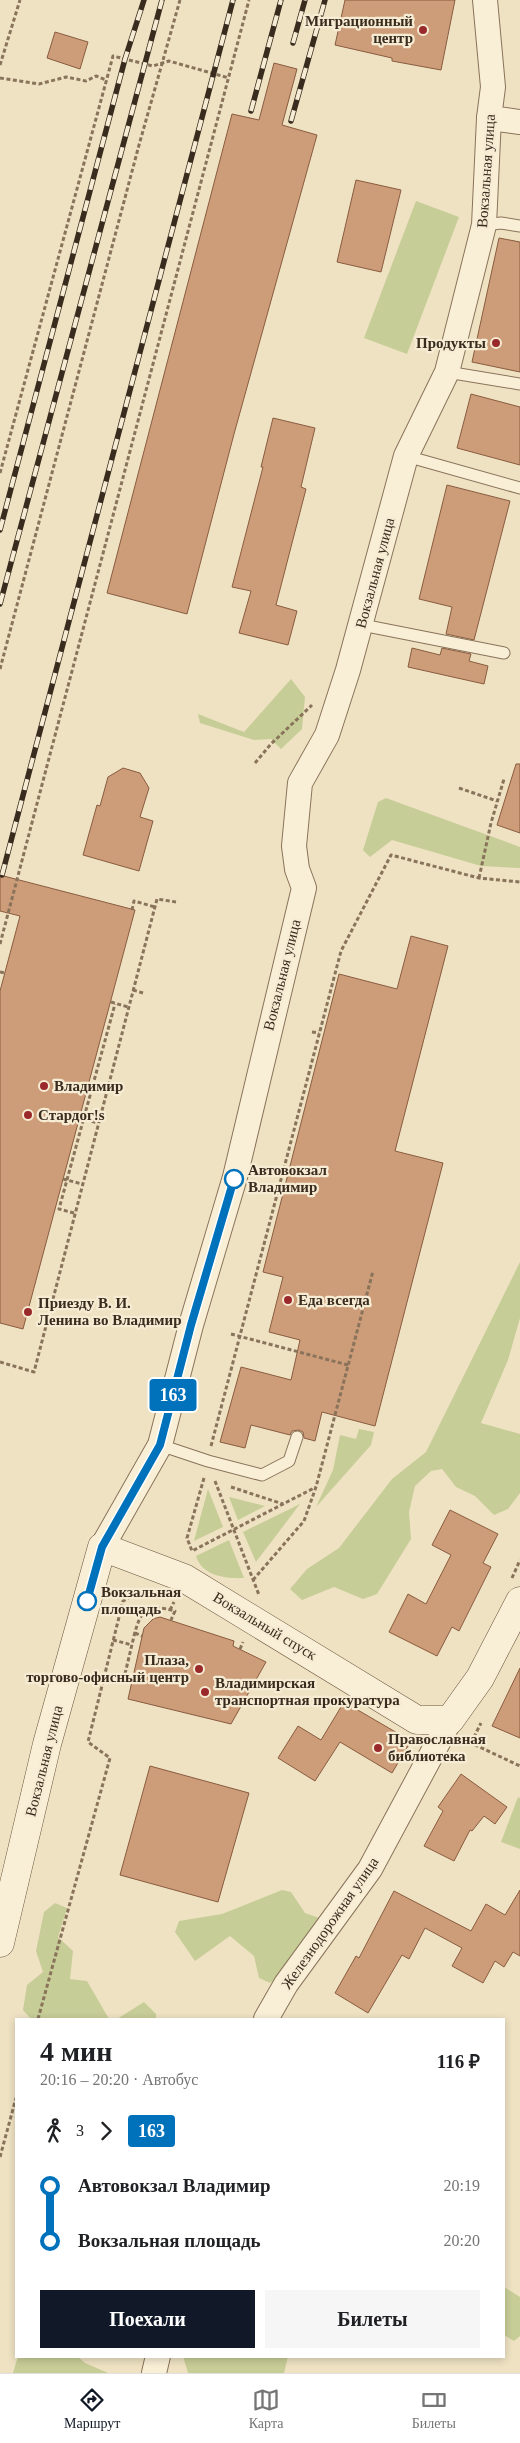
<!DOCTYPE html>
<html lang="ru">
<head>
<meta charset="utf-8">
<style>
  body { margin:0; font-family:"Times New Roman",serif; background:#f6f6f6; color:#202124; height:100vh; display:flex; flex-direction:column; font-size:19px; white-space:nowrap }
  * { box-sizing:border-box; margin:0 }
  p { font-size:16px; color:#757577 }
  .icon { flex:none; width:28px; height:28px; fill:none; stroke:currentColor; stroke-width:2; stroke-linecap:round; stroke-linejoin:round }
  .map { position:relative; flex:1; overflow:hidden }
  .sheet { position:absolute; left:15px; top:2018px; width:490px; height:340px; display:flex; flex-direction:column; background:#fff; border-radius:0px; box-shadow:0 2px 8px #0003 }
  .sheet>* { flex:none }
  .badge { padding:0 10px; border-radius:4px; font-size:18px; line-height:32px }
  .map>.badge { position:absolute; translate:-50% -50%; box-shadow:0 0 0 2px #fff }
  .legs { display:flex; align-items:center; gap:8px; height:55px; padding:0 25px; font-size:16px }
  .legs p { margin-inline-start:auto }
  .head { display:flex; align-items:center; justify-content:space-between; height:85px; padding:0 25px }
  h1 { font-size:28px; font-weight:700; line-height:38px }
  .button { display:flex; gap:10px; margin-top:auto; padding:10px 25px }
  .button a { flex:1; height:58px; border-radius:0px; background:#111827; color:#fff; font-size:20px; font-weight:700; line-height:58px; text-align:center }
  .button a+a { background:#f6f6f6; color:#202124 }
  ul { padding:0 25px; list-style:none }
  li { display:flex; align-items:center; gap:18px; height:55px; font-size:19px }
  li i { display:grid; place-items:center; width:8px; height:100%; margin:0 6px; background:currentColor }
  li i::after { content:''; width:12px; height:12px; margin:-6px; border:4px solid; border-radius:50%; background:#fff }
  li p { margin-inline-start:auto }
  li:first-child i { background:linear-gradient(#0000 50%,currentColor 0) }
  li:last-child i { background:linear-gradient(currentColor 50%,#0000 0) }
  .tabs { display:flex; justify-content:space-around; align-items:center; height:70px; border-top:1px solid #e0e0e0; background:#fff; font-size:14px; color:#757577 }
  .tabs a { display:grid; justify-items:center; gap:2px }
  .tabs .selected { color:#111827 }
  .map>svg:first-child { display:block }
</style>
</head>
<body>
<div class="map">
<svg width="520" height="2373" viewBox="0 0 520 2373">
  <rect width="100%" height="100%" fill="#efe2c3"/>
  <g fill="#c7cd97">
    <path d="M 416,201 L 459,217 L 407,354 L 364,338 Z"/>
    <path d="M 291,679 L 305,697 L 302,729 L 281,749 L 271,739 L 254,740 L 200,723 L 198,714 L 244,732 Z"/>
    <path d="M 386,798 L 520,847 L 520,868 L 481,866 L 392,840 L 370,857 L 363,850 L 378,802 Z"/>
    <path d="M 520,1262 L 520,1318 L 508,1360 L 481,1423 L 520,1434 L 520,1493 L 508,1509 L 494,1515 L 475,1496 L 456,1487 L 442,1469 L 431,1471 L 415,1486 L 409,1512 L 411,1539 L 377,1594 L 363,1599 L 334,1587 L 302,1600 L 290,1589 L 307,1569 L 339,1548 L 392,1479 L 426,1452 Z"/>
    <path d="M 359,1429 L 374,1432 L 371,1445 L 316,1507 L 333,1470 L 340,1435 L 356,1439 Z"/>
    <path d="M 208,1489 L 223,1527 L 194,1541 Z"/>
    <path d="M 229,1497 L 265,1506 L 238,1520 Z"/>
    <path d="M 300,1504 L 256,1562 L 243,1532 Z"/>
    <path d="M 229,1540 L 244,1578 C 226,1579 202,1576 196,1556 Z"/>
    <path d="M 518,1797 L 520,1798 L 520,1849 L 501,1842 Z"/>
    <path d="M 282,1890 L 291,1892 L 305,1913 L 322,1919 L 292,1954 L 279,1977 L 270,1983 L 259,1978 L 254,1956 L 230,1936 L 195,1961 L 175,1932 L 179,1921 L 222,1914 Z"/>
    <path d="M 55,1903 L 67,1908 L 58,1937 L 73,1951 L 70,1979 L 87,1981 L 109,2019 L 31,2019 L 23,2010 L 27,1985 L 43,1972 L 36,1951 L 44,1912 Z"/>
    <path d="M 144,2002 L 156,2014 L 156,2019 L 117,2019 Z"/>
    <path d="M 504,2287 L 520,2297 L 520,2336 L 514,2341 L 504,2335 Z"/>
    <path d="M 18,2356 L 77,2356 L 85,2363 L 108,2373 L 13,2373 Z"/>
    <path d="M 183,2356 L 288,2356 L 284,2373 L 188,2373 Z"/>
  </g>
  <g fill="#cd9c79" stroke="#895c3f">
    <path d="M 345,0 L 455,0 L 441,70 L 392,61 L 392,58 L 335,45 Z"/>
    <path d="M 55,32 L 88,42 L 80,69 L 47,58 Z"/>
    <path d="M 274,63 L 297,69 L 282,125 L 317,135 L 234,434 L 187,614 L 107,593 L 232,114 L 259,120 Z"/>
    <path d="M 356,180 L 401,190 L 381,272 L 337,262 Z"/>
    <path d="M 499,238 L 520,242 L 520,372 L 472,362 Z"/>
    <path d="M 471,394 L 520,407 L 520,465 L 457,448 Z"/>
    <path d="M 273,418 L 315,428 L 301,487 L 306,489 L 276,605 L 297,611 L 288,645 L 239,633 L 251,591 L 232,587 L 263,467 L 261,467 Z"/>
    <path d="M 447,485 L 510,501 L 474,640 L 446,634 L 452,607 L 419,599 Z"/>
    <path d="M 412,648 L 440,655 L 442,648 L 471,654 L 469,661 L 488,666 L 484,684 L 408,667 Z"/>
    <path d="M 516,764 L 520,764 L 520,833 L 497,825 Z"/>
    <path d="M 123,768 L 140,773 L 149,788 L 140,817 L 153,821 L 139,871 L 83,855 L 97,805 L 100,806 L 108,777 Z"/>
    <path d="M 0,875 L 135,910 L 23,1329 L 0,1323 L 0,991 L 20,916 L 0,911 Z"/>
    <path d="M 411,936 L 448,946 L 395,1151 L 443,1163 L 375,1426 L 322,1412 L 315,1441 L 304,1438 L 303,1432 L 299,1430 L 292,1431 L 290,1435 L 251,1425 L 245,1448 L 220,1442 L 241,1367 L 291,1380 L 300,1340 L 269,1332 L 283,1277 L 263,1272 L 339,974 L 397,989 Z"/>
    <path d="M 450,1510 L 498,1534 L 483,1563 L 491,1567 L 459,1631 L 452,1627 L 437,1656 L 389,1632 L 408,1594 L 426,1604 L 451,1555 L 432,1545 Z"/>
    <path d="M 160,1617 L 234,1641 L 233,1646 L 266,1662 L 231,1724 L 128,1699 L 144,1628 L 153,1619 Z"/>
    <path d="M 520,1668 L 520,1738 L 492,1726 Z"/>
    <path d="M 344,1702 L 411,1741 L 392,1773 L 340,1742 L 315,1781 L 278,1758 L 298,1726 L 321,1740 Z"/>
    <path d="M 150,1766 L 249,1793 L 218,1902 L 120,1875 Z"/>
    <path d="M 461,1774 L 507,1807 L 495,1824 L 484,1816 L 472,1831 L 470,1830 L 454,1861 L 424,1846 L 443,1811 L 438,1807 Z"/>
    <path d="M 520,1890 L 520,1956 L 513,1952 L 504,1967 L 495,1961 L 483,1983 L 452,1966 L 462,1948 L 425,1928 L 409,1959 L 402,1955 L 368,2013 L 335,1993 L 356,1956 L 359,1958 L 394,1891 L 471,1931 L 486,1904 L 505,1915 Z"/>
  </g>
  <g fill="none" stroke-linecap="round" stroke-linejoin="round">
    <defs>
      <g id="service">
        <path d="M 484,225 L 501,223 L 520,226"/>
        <path d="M 447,372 L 520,384"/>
        <path d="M 406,456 L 520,488"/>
        <path d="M 362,625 L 504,653"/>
        <path d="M 160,1445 L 208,1461 L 262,1475 L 289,1461 L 297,1437"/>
      </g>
      <g id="minor">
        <path d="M 489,118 L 520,122"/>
        <path d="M 102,1547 L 160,1445 L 191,1325 L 235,1177 L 304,888 L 297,869 L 294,846 L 300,783 L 327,735 L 348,670 L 406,456 L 447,372 L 484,225 L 489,118 L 493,87 L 485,0"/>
        <path d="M 266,2019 L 286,1984 L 370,1869 L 450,1720"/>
        <path d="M 154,2373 L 158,2356"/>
      </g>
      <path id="secondary" d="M 0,1943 L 47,1744 L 102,1547 L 184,1578 L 417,1720 L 450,1720 L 480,1678 L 520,1601"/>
    </defs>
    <use href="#service" stroke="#89735a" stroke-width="13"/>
    <use href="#minor" stroke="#89735a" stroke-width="26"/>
    <use href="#secondary" stroke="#6b543d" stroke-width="29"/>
    <g stroke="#89735a" stroke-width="3" stroke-dasharray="4 2.5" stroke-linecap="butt">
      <path d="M 0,65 L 20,0"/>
      <path d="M 0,78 L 39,84 L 66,77 L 86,81 L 96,76 L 106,80"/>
      <path d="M 0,473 L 113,56 L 153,66 L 169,61 L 229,78"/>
      <path d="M 0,669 L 139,145 L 180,0"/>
      <path d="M 255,763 L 271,744 L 312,705"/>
      <path d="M 459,788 L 497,801"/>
      <path d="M 479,878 L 491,823 L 504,779"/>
      <path d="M 132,910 L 134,901 L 155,907"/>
      <path d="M 0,944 L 249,0"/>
      <path d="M 0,972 L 5,973"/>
      <path d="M 133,990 L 143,993"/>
      <path d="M 111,1002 L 128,1007"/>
      <path d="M 312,1032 L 319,1033"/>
      <path d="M 79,1118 L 98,1123"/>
      <path d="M 63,1179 L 82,1184"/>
      <path d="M 74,1213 L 59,1209 L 115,1004"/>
      <path d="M 231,1334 L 348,1365"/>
      <path d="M 0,1362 L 34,1372 L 157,899 L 176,902"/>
      <path d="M 211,1446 L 341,951 L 391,855 L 479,878 L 520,882"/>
      <path d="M 204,1478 L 187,1538 L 192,1551 L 316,1487"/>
      <path d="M 215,1481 L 259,1595"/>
      <path d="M 231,1487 L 283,1504"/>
      <path d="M 512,1578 L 520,1560"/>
      <path d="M 253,1580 L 304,1521 L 316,1487 L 373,1271"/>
      <path d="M 170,1610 L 174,1602"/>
      <path d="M 135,1633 L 142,1636"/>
      <path d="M 113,1640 L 132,1645"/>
      <path d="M 240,1649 L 243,1642"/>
      <path d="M 125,1674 C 128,1661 131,1649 134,1636 C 141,1609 146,1603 175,1611 L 171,1620"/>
      <path d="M 462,1743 L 471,1743 L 520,1766"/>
      <path d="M 471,1743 L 481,1723"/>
      <path d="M 38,2019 L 110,1758 L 88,1742 L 123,1601 L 142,1590"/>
      <path d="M 0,2157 L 16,2098"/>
    </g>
    <use href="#service" stroke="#f9efd7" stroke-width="11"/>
    <use href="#minor" stroke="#f9efd7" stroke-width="24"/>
    <use href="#secondary" stroke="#f9efd7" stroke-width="28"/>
    <defs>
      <g id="rail">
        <path d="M 293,43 L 305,0"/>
        <path d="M 251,111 L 281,0"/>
        <path d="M 291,121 L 325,0"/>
        <path d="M 0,530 L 125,59 L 144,0"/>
        <path d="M 0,604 L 162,0"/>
        <path d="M 2,875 L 233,0"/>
      </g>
    </defs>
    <use href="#rail" stroke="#392b1e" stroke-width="5.5"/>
    <use href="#rail" stroke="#f6ecd3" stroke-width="4" stroke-dasharray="11" stroke-linecap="butt"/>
  </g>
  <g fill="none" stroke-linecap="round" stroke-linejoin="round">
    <defs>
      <path id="line-1" d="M 87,1601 L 102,1547 L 160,1445 L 191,1325 L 234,1179"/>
    </defs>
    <use href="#line-1" stroke="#fff" stroke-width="11"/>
    <use href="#line-1" stroke="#0072bc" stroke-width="8"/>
  </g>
  <g fill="#99292a" stroke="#f6ecd3" stroke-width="2">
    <circle cx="423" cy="30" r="5"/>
    <circle cx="496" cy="343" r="5"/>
    <circle cx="44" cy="1086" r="5"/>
    <circle cx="28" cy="1115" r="5"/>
    <circle cx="288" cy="1300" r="5"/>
    <circle cx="28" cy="1312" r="5"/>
    <circle cx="199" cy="1669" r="5"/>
    <circle cx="205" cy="1692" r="5"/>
    <circle cx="378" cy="1748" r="5"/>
  </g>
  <g fill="#fff" stroke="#0072bc" stroke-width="2.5">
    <circle cx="234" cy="1179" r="9"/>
    <circle cx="87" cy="1601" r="9"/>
  </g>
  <g text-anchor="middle" stroke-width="4.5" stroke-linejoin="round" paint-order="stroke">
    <g font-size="15" font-weight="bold" fill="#392b1e" stroke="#f6ecd3" text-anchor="start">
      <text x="413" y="26" text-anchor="end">Миграционный<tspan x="413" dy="17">центр</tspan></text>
      <text x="486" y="348" text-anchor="end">Продукты</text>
      <text x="54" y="1091">Владимир</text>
      <text x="38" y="1120">Стардог!s</text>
      <text x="298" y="1305">Еда всегда</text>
      <text x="38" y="1308">Приезду В. И.<tspan x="38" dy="17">Ленина во Владимир</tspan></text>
      <text x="189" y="1665" text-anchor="end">Плаза,<tspan x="189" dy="17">торгово-офисный центр</tspan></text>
      <text x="215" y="1688">Владимирская<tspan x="215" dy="17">транспортная прокуратура</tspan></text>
      <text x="388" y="1744">Православная<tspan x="388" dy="17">библиотека</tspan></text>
    </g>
    <g font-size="15" fill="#392b1e" stroke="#f6ecd3">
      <text transform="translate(486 171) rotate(-86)" y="5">Вокзальная улица</text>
      <text transform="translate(375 573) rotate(-75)" y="5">Вокзальная улица</text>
      <text transform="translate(282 975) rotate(-76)" y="5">Вокзальная улица</text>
      <text transform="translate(265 1626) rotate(31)" y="5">Вокзальный спуск</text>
      <text transform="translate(44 1761) rotate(-76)" y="5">Вокзальная улица</text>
      <text transform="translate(330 1923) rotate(-55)" y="5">Железнодорожная улица</text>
    </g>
    <g font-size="15" font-weight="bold" fill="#392b1e" stroke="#f6ecd3" text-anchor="start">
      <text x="248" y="1175">Автовокзал<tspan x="248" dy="17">Владимир</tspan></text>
      <text x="101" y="1597">Вокзальная<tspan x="101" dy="17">площадь</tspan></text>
    </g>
  </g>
</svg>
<b class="badge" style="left:173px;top:1395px;background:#0072bc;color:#fff">163</b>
<section class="sheet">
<div class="head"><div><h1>4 мин</h1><p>20:16 – 20:20 · Автобус</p></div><b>116 ₽</b></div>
<div class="legs"><svg class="icon" aria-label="walk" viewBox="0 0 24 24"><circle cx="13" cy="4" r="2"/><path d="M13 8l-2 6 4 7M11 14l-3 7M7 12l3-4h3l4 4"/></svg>3<svg class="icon" aria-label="forward" viewBox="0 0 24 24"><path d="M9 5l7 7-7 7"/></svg><b class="badge" style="background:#0072bc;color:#fff">163</b></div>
<ul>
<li><i style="color:#0072bc"></i><b>Автовокзал Владимир</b><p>20:19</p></li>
<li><i style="color:#0072bc"></i><b>Вокзальная площадь</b><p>20:20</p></li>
</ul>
<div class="button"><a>Поехали</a><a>Билеты</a></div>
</section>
</div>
<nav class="tabs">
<a class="selected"><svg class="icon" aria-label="directions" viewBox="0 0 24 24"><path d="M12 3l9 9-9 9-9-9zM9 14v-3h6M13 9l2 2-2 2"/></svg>Маршрут</a>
<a><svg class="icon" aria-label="map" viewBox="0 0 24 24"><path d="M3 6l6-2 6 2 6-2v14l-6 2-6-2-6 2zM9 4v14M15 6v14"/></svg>Карта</a>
<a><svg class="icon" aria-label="tickets" viewBox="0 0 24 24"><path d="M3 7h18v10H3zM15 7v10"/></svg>Билеты</a>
</nav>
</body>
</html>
